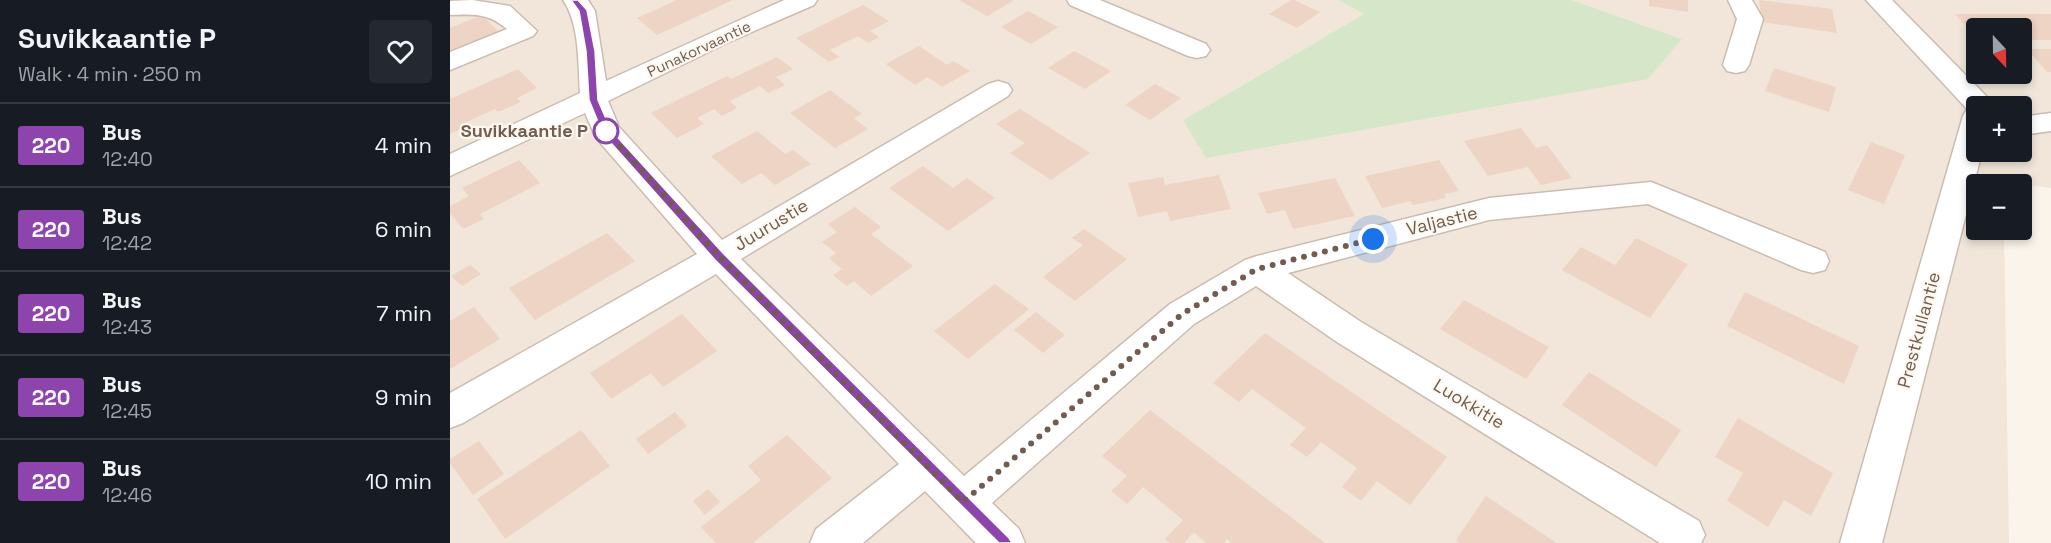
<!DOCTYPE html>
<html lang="en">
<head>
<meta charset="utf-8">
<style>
  body { margin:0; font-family:"Space Grotesk",sans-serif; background:#242831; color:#f1f3f6; height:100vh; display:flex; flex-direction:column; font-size:22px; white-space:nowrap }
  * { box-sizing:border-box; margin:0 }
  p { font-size:20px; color:#9ea1a6 }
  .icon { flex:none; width:33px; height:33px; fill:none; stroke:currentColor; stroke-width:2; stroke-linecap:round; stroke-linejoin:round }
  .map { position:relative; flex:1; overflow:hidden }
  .panel { display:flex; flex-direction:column; background:#171b24; width:450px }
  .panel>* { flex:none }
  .badge { padding:0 12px; border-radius:4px; font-size:21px; line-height:39px }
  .needle { width:39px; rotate:158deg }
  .fabs { position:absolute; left:1516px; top:18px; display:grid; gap:12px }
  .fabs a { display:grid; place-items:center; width:66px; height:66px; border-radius:6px; background:#171b24; box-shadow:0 3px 9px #0003; font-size:30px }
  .you { position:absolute; width:30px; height:30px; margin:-15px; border:4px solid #fff; border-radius:50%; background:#1a73e8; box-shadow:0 0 0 9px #1a73e833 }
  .map>.badge { position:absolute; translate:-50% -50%; box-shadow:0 0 0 3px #fff }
  .round { display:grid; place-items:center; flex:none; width:63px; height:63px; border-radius:6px; background:#242831 }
  .head { display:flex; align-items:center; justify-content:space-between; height:102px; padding:0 18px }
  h1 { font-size:28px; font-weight:700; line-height:45px }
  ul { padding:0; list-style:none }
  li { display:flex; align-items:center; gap:18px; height:84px; padding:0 18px; border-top:2px solid #363941 }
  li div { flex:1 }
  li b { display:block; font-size:22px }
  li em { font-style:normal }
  li .badge { min-width:66px; font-weight:700; text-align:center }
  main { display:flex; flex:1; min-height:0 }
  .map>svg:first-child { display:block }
</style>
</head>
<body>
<main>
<section class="panel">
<div class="head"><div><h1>Suvikkaantie P</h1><p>Walk · 4 min · 250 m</p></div><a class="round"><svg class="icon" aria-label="heart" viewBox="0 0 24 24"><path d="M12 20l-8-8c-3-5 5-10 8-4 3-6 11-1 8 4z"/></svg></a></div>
<ul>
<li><span class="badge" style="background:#8e44ad;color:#fff">220</span><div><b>Bus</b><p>12:40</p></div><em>4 min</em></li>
<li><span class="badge" style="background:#8e44ad;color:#fff">220</span><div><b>Bus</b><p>12:42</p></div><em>6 min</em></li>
<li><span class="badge" style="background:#8e44ad;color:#fff">220</span><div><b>Bus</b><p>12:43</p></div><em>7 min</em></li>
<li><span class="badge" style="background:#8e44ad;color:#fff">220</span><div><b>Bus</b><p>12:45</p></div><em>9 min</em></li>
<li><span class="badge" style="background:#8e44ad;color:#fff">220</span><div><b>Bus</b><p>12:46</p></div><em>10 min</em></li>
</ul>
</section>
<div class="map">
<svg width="1601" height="543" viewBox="0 0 1601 543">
  <rect width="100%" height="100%" fill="#faf4ea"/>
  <path fill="#f1e6d9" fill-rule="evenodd" d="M 0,0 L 888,0 L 914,14 L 733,120 L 1232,39 L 1122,0 L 1601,0 L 1601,188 L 1572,184 L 1527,184 L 1527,230 L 1554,230 L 1559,543 L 0,543 ZM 1527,28 L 1572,28 L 1572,74 L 1527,74 ZM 1527,106 L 1572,106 L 1572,152 L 1527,152 Z"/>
  <path fill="#d6e7c9" d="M 888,0 L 1122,0 L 1232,39 L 1198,79 L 756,158 L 733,120 L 914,14 Z"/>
  <g fill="#edd4c4">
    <path d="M 227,0 L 283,0 L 207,35 L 187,18 Z"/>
    <path d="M 509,0 L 561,0 L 563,1 L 537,16 Z"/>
    <path d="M 841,0 L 844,0 L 870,12 L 847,28 L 819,14 Z"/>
    <path d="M 1199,0 L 1238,0 L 1238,12 L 1199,6 Z"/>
    <path d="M 1309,0 L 1382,9 L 1387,33 L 1312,22 Z"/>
    <path d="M 413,5 L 439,21 L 420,31 L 429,37 L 418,43 L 408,36 L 380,50 L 389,57 L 379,62 L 346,38 Z"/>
    <path d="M 578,11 L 608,27 L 581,44 L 551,27 Z"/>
    <path d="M 1505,14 L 1601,14 L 1601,40 L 1572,40 L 1572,28 L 1527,28 L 1527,38 Z"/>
    <path d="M 32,15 L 49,32 L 0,52 L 0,28 Z"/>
    <path d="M 469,46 L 497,65 L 503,61 L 520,71 L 492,87 L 478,77 L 465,85 L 436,64 Z"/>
    <path d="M 1577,49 L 1601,49 L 1601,72 L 1597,72 Z"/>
    <path d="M 624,51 L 661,71 L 635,89 L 598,68 Z"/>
    <path d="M 327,57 L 343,69 L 326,77 L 335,85 L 318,93 L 310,86 L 280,101 L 287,108 L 272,116 L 264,109 L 247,118 L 254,124 L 227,138 L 201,113 L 277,76 L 281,79 Z"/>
    <path d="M 1324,68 L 1386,87 L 1379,112 L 1315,91 Z"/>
    <path d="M 68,69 L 87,88 L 67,98 L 71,102 L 48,112 L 45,109 L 12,124 L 15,127 L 0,134 L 0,99 Z"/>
    <path d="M 705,84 L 731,98 L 700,120 L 675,105 Z"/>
    <path d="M 380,90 L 412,114 L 404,118 L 418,129 L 385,148 L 340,113 Z"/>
    <path d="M 570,109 L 640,153 L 601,180 L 560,153 L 575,143 L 546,124 Z"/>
    <path d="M 1071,128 L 1086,148 L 1097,145 L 1122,178 L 1091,185 L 1078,167 L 1038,176 L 1014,141 Z"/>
    <path d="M 307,131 L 335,154 L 343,150 L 361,164 L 325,185 L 311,173 L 292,184 L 261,156 Z"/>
    <path d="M 1421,142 L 1455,155 L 1434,204 L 1398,190 Z"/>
    <path d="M 69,160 L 90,183 L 30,214 L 34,219 L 13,229 L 0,213 L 0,206 L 19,196 L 12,188 Z"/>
    <path d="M 989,160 L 1009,191 L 994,194 L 996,198 L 963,205 L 960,201 L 932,208 L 915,176 Z"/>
    <path d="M 473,166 L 503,188 L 517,178 L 545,198 L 498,231 L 439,188 Z"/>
    <path d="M 769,175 L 781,209 L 720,221 L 717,211 L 688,217 L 678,183 L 713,177 L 715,185 Z"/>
    <path d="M 885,178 L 905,216 L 843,229 L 835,210 L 817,214 L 808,193 Z"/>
    <path d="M 405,207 L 431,227 L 421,234 L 463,266 L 421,296 L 404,281 L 397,286 L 383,275 L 392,269 L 379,258 L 386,253 L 372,242 L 387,232 L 378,224 Z"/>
    <path d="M 634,229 L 677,259 L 625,301 L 593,277 L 633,245 L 622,238 Z"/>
    <path d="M 157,233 L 185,261 L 85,320 L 59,288 Z"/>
    <path d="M 1186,238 L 1238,264 L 1200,318 L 1112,270 L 1131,247 L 1165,265 Z"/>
    <path d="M 20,265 L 31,274 L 12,286 L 1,276 Z"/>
    <path d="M 545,284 L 579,309 L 518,359 L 484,331 Z"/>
    <path d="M 1295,292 L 1409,346 L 1394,384 L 1277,326 Z"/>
    <path d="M 1014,300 L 1099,347 L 1076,379 L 990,329 Z"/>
    <path d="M 24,307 L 50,339 L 0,369 L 0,321 Z"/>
    <path d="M 586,312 L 615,335 L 593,353 L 564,330 Z"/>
    <path d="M 232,314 L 267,351 L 213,387 L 201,373 L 161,399 L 140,373 Z"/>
    <path d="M 815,333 L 997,457 L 960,505 L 927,481 L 911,501 L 892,487 L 907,468 L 871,442 L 857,457 L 840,445 L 856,428 L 802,389 L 789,402 L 763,383 Z"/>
    <path d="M 1139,372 L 1231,430 L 1206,467 L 1112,405 Z"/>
    <path d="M 700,410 L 875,543 L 782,543 L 777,539 L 774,543 L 756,543 L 744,532 L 734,543 L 720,543 L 715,539 L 733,520 L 693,487 L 677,504 L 661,491 L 677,476 L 652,456 Z"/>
    <path d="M 225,412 L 237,426 L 198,454 L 186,439 Z"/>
    <path d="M 1288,418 L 1383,473 L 1361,516 L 1334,500 L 1318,527 L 1277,501 L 1293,473 L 1265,457 Z"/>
    <path d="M 131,430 L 160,466 L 55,539 L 27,499 Z"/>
    <path d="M 337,435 L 382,478 L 303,543 L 266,543 L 251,527 L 311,480 L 298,466 Z"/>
    <path d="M 29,441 L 54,474 L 23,495 L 0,463 L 0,459 Z"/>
    <path d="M 258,489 L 270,502 L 255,515 L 243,501 Z"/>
    <path d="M 1036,496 L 1107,543 L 1010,543 L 1006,540 Z"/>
  </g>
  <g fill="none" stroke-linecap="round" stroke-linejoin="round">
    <defs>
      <g id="minor">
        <path d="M 22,0 L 60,6 L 87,31 L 83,36 L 0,70 L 0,52 L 57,29 C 38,13 24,14 0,15 L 0,1 Z"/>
        <path d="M 113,0 L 138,0 L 145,11 L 156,81 L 334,0 L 367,0 L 364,5 L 281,41 L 158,101 L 169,127 L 272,240 L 538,84 L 548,81 L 558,84 L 562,90 L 558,96 L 291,259 L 514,476 L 720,304 L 795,260 L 807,256 L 1039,198 L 1201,182 L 1375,252 L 1379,261 L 1375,270 L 1363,273 L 1351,270 L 1198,204 L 1039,220 L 838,273 L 911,322 L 1249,521 L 1255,535 L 1251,543 L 1210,543 L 887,342 L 806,286 L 744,324 L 542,503 L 569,529 L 575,543 L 526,543 L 475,491 L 413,543 L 360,543 L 366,529 L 449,464 L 266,274 L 13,423 L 0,428 L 0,393 L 247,254 L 146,138 L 135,113 L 0,176 L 0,154 L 130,93 C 128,63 130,25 113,0 Z"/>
        <path d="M 617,0 L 650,0 L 756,44 L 760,50 L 756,56 L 747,58 L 738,56 L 620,5 Z"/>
        <path d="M 1278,0 L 1302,0 L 1313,19 L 1299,65 L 1295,71 L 1286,73 L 1277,71 L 1273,65 L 1287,19 Z"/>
        <path d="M 1416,0 L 1442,0 L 1544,104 L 1543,106 L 1527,106 L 1527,152 L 1532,152 L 1432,543 L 1390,543 L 1513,116 L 1517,109 Z"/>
        <path d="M 1601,113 L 1601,131 L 1572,135 L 1572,117 Z"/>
      </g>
    </defs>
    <use href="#minor" stroke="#cbbcb1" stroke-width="3"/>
    <use href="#minor" fill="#fff" fill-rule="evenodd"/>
  </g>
  <path fill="#8e44ad" stroke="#fff" stroke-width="1.5" d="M 121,0 L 128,0 L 137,10 L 145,51 L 148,100 L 161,130 L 273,253 L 559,538 L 562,543 L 549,543 L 265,260 L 153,134 L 139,100 L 136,51 L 129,11 Z"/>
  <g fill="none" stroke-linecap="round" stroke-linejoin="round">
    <path stroke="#725c50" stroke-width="6" stroke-dasharray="0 10.8" d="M 156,131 L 269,256 L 513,502 L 732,314 L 807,269 L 923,239"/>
  </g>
  <circle fill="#fff" stroke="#8e44ad" stroke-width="3" cx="156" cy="131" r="12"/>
  <g text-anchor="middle" stroke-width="4.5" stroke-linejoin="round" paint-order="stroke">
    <g font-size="15" fill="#725c50" stroke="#fdf8f0">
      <text transform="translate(249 49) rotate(-25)" y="5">Punakorvaantie</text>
    </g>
    <g font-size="18" font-weight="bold" fill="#725c50" stroke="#fdf8f0" text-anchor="end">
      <text x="138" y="137">Suvikkaantie P</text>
    </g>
    <g font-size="18" fill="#725c50" stroke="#fdf8f0">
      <text transform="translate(992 221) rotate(-14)" y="6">Valjastie</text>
      <text transform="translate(321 225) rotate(-31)" y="6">Juurustie</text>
      <text transform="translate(1469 330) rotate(-75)" y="6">Prestkullantie</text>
      <text transform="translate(1019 404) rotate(31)" y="6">Luokkitie</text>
    </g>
  </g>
</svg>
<div class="fabs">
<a><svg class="needle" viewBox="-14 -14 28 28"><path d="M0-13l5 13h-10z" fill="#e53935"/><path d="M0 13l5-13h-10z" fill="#9ea1a6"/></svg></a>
<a>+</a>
<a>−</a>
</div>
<div class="you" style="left:923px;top:239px"></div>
</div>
</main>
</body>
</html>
